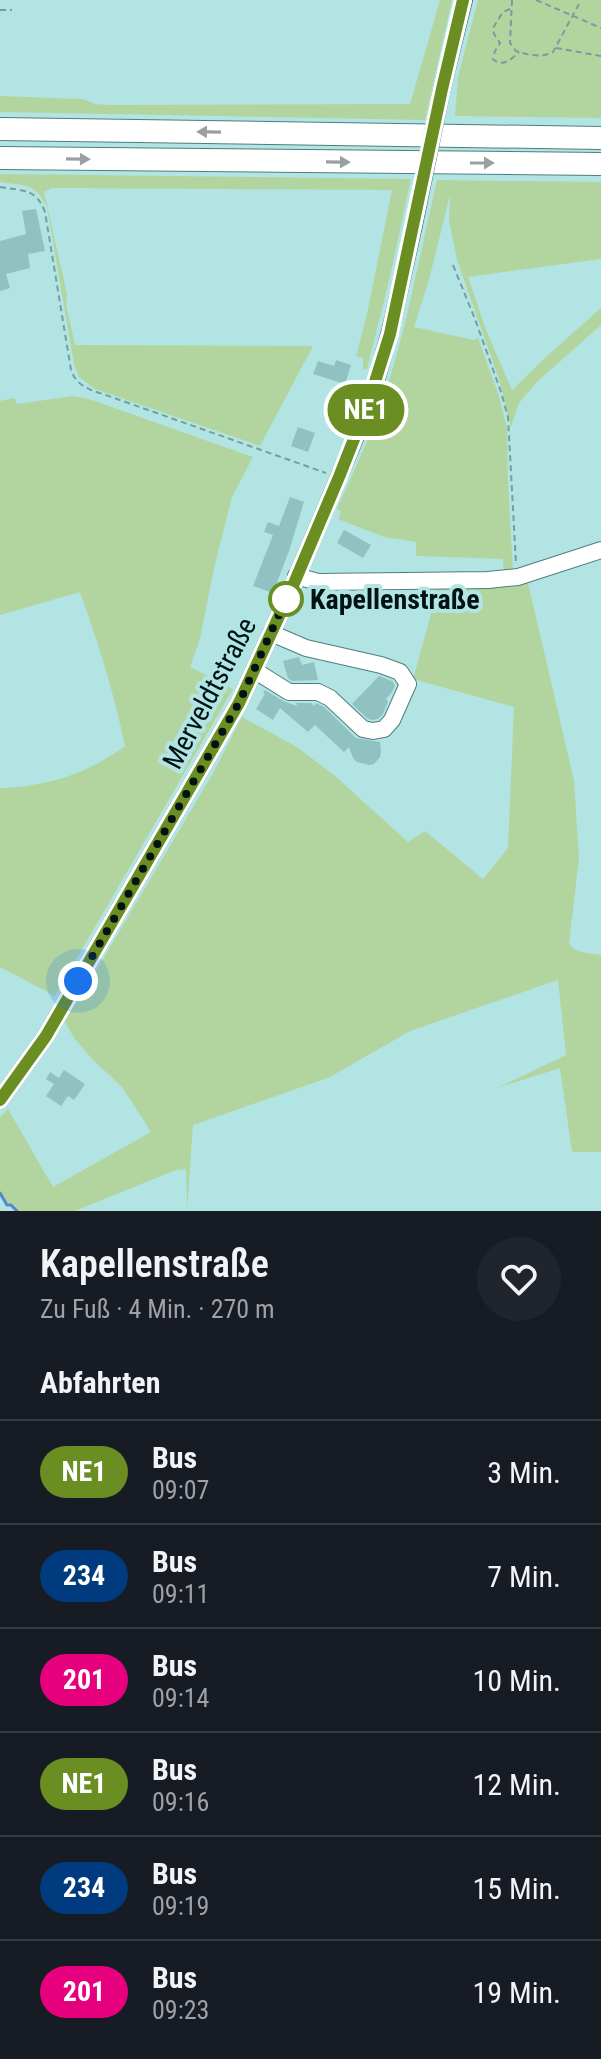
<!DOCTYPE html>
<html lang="de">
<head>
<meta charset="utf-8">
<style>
  body { margin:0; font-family:"Roboto Condensed",sans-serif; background:#20242c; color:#f1f3f6; height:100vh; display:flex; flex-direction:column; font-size:30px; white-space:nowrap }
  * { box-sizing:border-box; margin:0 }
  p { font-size:26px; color:#9ea1a6 }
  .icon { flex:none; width:44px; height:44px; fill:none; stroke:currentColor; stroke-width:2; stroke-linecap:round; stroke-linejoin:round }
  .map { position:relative; height:1211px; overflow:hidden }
  .details { display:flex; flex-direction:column; background:#171b24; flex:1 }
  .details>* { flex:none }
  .badge { padding:0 16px; border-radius:26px; font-size:28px; line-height:52px }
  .you { position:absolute; width:40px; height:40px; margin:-20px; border:6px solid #fff; border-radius:50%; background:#1a73e8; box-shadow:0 0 0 12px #1a73e833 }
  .map>.badge { position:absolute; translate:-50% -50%; box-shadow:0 0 0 4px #fff }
  h2 { padding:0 40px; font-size:30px; line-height:72px }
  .round { display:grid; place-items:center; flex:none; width:84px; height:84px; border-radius:42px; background:#20242c }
  .summary { display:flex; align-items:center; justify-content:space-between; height:136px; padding:0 40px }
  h1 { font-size:38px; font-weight:600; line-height:60px }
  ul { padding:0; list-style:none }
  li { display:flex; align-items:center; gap:24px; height:104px; padding:0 40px; border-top:2px solid #363941 }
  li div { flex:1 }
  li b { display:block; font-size:30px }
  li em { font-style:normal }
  li .badge { min-width:88px; font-weight:700; text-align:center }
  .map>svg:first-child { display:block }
</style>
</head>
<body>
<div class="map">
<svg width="601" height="1211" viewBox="0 0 601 1211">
  <rect width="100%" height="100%" fill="#b2e4e4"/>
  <g fill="#b2d5a0">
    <path d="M 440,0 L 452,0 L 425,120 L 0,112 L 0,96 L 83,99 L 95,104 L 111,105 L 410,104 Z"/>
    <path d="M 478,0 L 601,0 L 601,118 L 455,116 L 458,77 Z"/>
    <path d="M 0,174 L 411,179 L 389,281 L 367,369 L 363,369 L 363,358 L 356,356 L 367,314 L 392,190 L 52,188 L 44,192 L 67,294 L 66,305 L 75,345 L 313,346 L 260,446 L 95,389 L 79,377 L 74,364 L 47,207 C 36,183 24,186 0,182 Z"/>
    <path d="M 437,180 L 601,182 L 601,259 L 468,277 L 486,330 L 512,390 L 547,356 L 601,308 L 601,325 L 537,382 L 519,403 L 511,427 L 499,379 L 457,260 L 449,220 L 450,195 L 429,280 L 414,327 L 474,340 L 478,338 L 499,396 L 507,428 L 508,482 L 513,571 L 504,573 L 503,559 L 416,556 L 416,542 L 384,537 L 338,519 L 341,512 L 337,509 C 355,468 375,427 388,384 C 409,317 421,248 437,180 Z"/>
    <path d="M 73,396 L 89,399 L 253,457 L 232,497 L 214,568 L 200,639 L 190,667 L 233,689 L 55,996 L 0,967 L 0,788 C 49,786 85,775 125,746 C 114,693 98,642 80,592 L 0,615 L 0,401 L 14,398 L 17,404 Z"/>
    <path d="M 601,558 L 528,583 L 574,780 L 579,858 L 569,944 C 578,954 588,953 601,955 L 601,1152 L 572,1152 L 560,1068 L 497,1088 L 566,1055 L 558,980 L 410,1031 L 330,1077 L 193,1125 L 187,1211 L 186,1169 L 176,1170 L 75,1211 L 17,1211 L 12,1205 L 7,1205 L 0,1193 L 0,1117 L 8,1109 L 53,1187 L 151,1132 L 122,1087 L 93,1060 L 74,1038 L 64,1020 L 84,991 L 212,775 L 242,717 L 297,747 L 334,775 L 408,842 L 425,831 L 483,879 L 508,848 L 514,707 L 413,679 L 438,589 L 512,587 Z"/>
  </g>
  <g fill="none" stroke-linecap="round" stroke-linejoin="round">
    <path stroke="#5188ce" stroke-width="3" d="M 0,1193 L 7,1205 L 11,1205 L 17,1211"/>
  </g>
  <g fill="#90c2c1">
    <path d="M 36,209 L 45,251 L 28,254 L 30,268 L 6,274 L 10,288 L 0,291 L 0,241 L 26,234 L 22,211 Z"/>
    <path d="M 336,360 L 351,365 L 345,384 L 313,374 L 318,361 L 334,366 Z"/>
    <path d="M 298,427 L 315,433 L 308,452 L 291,446 Z"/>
    <path d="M 290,497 L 304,502 L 289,551 L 273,593 L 253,586 L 273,535 L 264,532 L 268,522 L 279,526 Z"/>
    <path d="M 344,530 L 371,545 L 363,558 L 337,543 Z"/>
    <path d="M 299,657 L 302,665 L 314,662 L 318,680 L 292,681 L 288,678 L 283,661 Z"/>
    <path d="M 379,676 L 392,681 L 395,685 L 392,692 L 386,699 L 388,701 L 383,714 L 378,719 L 373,720 L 368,719 L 352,704 Z"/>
    <path d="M 265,690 L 283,701 L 297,706 L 296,703 L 311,703 L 314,706 L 316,703 L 324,707 L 356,738 L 380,742 L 381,751 L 380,757 L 374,764 L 369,765 L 357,762 L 353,758 L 349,747 L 344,752 L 315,725 L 308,732 L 280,708 L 273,720 L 256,709 L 265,694 L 263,693 Z"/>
    <path d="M 64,1070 L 85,1084 L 74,1100 L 68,1096 L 61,1106 L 46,1096 L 54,1084 L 46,1079 L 50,1072 L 59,1078 Z"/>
  </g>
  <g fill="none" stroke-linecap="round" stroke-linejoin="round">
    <defs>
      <g id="minor">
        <path d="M 442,89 L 464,0"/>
        <path d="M 296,576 L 318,582 L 488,580 L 518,577 L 601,550"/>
        <path d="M 254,670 L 289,692 L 318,692 L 330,698 L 363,729 L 373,731 L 384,729 L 392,720 L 408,684 L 400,672 L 381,665 L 306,648 L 271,633"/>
        <path d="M 0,1100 L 46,1036 L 239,703 L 292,588 L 362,422 L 376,381 L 391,328 L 414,225"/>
      </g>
      <g id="highway">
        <path d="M 0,129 L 601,138"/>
        <path d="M 0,158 L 601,164"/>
      </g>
    </defs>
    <use href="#minor" stroke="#4e7e7d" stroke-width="18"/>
    <use href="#highway" stroke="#4e7e7d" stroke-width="24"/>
    <g stroke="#779e9e" stroke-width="2" stroke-dasharray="6 4" stroke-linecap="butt">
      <path d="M 512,0 L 510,43 L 516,51 C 527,55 543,58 553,52 L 579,4"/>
      <path d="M 536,0 L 601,28"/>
      <path d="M 510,9 L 503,12 L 493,28 L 494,34 L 500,43 L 495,51 L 493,59 C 502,68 512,59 519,52"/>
      <path d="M 0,10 L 12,10"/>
      <path d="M 556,48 L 601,56"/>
      <path d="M 0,187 C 23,191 36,188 45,212 L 71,370 C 76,385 89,390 103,394 L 326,473"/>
      <path d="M 453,265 L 475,319 L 501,392 L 508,417 L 516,564"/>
    </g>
    <use href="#minor" stroke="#fff" stroke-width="16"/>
    <use href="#highway" stroke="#fff" stroke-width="22"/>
    <defs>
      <path id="minor-bridge" d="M 414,225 L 442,89"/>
    </defs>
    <use href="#minor-bridge" stroke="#4e7e7d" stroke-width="18" stroke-linecap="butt"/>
    <use href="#minor-bridge" stroke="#fff" stroke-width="16"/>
  </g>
  <defs><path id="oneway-solid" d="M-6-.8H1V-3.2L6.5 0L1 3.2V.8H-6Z" transform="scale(2)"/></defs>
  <g fill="#99a0a0">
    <use href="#oneway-solid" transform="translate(209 132) rotate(-179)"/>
    <use href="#oneway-solid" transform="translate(78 159) rotate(1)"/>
    <use href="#oneway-solid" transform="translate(338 162) rotate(1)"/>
    <use href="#oneway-solid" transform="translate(482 163)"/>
  </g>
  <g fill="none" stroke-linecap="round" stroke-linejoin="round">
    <defs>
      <path id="line" d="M 0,1100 L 46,1036 L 239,703 L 292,588 L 339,477 L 369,401 L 390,334 L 442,89 L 463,0"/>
    </defs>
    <use href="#line" stroke="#fff" stroke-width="18"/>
    <use href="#line" stroke="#6b8e23" stroke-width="12"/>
    <path stroke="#011212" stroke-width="8" stroke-dasharray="0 14.4" d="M 78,981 L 239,703 L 286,599"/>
  </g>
  <circle fill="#fff" stroke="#6b8e23" stroke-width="4" cx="286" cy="599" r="16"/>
  <g text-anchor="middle" stroke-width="8" stroke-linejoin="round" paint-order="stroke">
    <g font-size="28" font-weight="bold" fill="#011212" stroke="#b2e4e4" text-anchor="start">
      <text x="310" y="609">Kapellenstraße</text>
    </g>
    <g font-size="28" fill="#011212" stroke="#b2e4e4">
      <text transform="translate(209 693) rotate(-62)" y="10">Merveldtstraße</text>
    </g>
  </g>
</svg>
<div class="you" style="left:78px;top:981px"></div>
<b class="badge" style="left:366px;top:410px;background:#6b8e23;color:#fff">NE1</b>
</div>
<section class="details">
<div class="summary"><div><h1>Kapellenstraße</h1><p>Zu Fuß · 4 Min. · 270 m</p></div><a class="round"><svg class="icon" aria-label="heart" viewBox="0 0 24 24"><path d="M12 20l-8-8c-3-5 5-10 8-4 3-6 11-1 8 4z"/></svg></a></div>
<h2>Abfahrten</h2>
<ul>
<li><span class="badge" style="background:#6b8e23;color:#fff">NE1</span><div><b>Bus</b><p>09:07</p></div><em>3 Min.</em></li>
<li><span class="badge" style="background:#003b80;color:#fff">234</span><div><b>Bus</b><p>09:11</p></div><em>7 Min.</em></li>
<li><span class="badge" style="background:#e6007e;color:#fff">201</span><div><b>Bus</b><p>09:14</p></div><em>10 Min.</em></li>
<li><span class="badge" style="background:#6b8e23;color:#fff">NE1</span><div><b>Bus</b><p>09:16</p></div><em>12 Min.</em></li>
<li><span class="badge" style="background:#003b80;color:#fff">234</span><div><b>Bus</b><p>09:19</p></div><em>15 Min.</em></li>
<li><span class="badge" style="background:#e6007e;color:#fff">201</span><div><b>Bus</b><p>09:23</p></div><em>19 Min.</em></li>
</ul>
</section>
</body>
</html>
